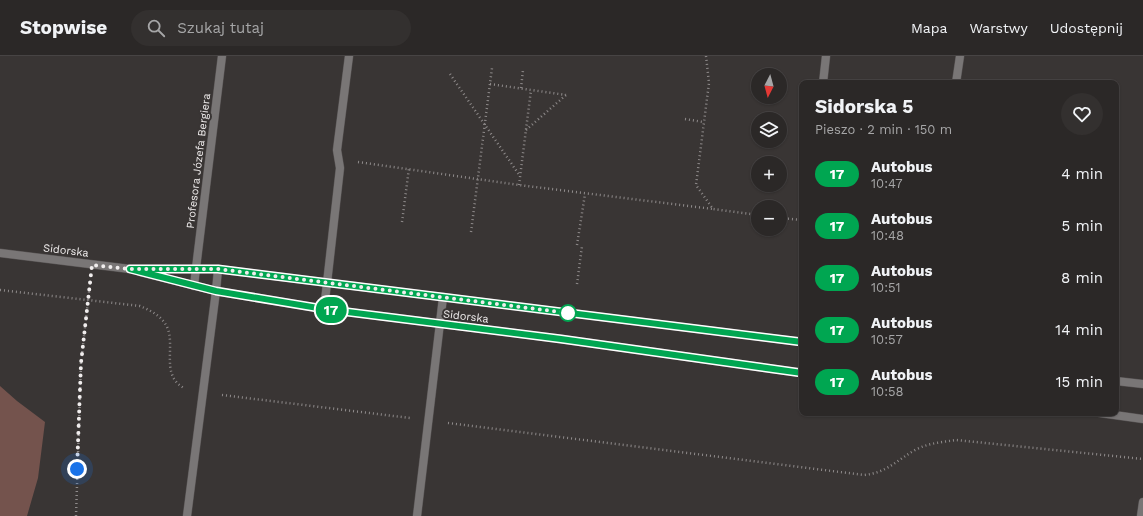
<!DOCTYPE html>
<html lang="pl">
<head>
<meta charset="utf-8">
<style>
  body { margin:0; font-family:"Work Sans",sans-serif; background:#33302f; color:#f1f3f6; height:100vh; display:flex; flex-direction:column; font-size:15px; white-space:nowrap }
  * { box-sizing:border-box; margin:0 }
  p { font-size:13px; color:#a6a6a7 }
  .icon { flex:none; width:22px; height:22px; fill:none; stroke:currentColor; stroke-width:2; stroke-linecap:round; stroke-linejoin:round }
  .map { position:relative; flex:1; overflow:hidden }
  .side { position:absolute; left:799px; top:24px; width:320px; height:336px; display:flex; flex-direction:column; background:#2b2827; border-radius:8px; box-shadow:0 1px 3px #0004,0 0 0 1px #474444 }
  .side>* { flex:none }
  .badge { padding:0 8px; border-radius:13px; font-size:14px; line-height:26px }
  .needle { width:26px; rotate:186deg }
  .buttons { position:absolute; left:751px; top:12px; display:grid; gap:8px }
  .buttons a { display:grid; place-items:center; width:36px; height:36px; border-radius:50%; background:#2b2827; box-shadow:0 1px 3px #0004,0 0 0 1px #474444; font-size:20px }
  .you { position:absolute; width:20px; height:20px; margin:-10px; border:3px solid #fff; border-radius:50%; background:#1a73e8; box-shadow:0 0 0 6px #1a73e833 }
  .map>.badge { position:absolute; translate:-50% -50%; box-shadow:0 0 0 2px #fff }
  .round { display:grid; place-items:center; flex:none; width:42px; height:42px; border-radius:21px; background:#33302f }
  .head { display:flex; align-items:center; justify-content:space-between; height:68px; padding:0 16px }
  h1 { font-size:19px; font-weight:700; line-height:30px }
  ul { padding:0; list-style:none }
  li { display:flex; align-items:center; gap:12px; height:52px; padding:0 16px }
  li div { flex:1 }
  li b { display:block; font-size:15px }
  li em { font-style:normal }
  li .badge { min-width:44px; font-weight:700; text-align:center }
  header { display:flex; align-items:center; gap:24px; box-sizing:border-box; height:56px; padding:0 20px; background:#2b2827; border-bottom:1px solid #474444 }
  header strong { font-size:19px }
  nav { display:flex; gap:22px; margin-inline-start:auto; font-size:14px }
  .search { width:280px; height:36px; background:#33302f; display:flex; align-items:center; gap:10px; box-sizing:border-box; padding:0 14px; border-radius:22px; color:#a6a6a7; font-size:15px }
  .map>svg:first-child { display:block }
</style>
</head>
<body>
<header>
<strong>Stopwise</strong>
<div class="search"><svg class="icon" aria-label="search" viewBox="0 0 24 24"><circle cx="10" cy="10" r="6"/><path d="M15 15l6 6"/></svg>Szukaj tutaj</div>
<nav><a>Mapa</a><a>Warstwy</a><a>Udostępnij</a></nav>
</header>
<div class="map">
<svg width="1143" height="460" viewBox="0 0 1143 460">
  <rect width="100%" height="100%" fill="#393534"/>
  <path fill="#74534d" d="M 0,330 L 17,345 L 45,366 L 38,422 L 27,460 L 0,460 Z"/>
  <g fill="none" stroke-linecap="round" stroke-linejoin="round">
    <defs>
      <g id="service">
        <path d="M 823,27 L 826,0"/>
        <path d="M 956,27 L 960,0"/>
        <path d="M 327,227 L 340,112 L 337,94 L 349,0"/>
        <path d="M 187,460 L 216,235"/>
        <path d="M 417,460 L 440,267"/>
        <path d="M 1141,460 L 1143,446"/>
      </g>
      <path id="minor" d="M 196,212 L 222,0"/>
      <g id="tertiary">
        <path d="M 0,197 L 130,213 L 218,213 L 802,286"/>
        <path d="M 140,216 L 216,235 L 324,253 L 561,283 L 802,317"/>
        <path d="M 194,230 L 196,212"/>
        <path d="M 216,235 L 218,213"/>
        <path d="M 324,253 L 327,227"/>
        <path d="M 440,267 L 443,241"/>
        <path d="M 1116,325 L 1143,328"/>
        <path d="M 1100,357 L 1143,363"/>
      </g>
    </defs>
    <use href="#service" stroke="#565252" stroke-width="9"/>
    <use href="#minor" stroke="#565252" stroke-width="9"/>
    <use href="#tertiary" stroke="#565252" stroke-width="9"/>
    <g stroke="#8f8b8b" stroke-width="2.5" stroke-dasharray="1 3" stroke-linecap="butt">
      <path d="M 706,0 L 709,27 L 696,129 L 713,153 L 758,159"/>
      <path d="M 450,18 L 520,120"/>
      <path d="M 490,28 L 566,39"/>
      <path d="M 521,32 L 523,14"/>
      <path d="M 685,63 L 703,66"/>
      <path d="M 526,74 L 566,39"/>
      <path d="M 358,106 L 519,129 L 713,153"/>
      <path d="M 519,129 L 531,34"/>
      <path d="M 780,162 L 802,164"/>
      <path d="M 402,166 L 409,112"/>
      <path d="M 471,176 L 492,12"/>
      <path d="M 577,189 L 585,138"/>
      <path d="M 577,228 L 582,190"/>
      <path d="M 0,234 L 140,250 C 149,254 158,258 164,266 C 179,285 158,318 184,332"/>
      <path d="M 222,339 L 410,362"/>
      <path d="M 448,367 L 864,419 C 887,417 898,403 917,393 C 929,387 943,386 956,384 L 1143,403"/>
      <path d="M 76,460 L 81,307 L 90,227"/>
    </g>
    <use href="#service" stroke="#797676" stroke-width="8"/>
    <use href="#minor" stroke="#797676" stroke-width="8"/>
    <use href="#tertiary" stroke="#797676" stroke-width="8"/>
  </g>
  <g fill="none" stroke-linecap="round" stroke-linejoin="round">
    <defs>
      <path id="line" d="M 802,286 L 218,213 L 130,213 L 216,235 L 324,253 L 561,283 L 802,317"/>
    </defs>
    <use href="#line" stroke="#fff" stroke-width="9"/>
    <use href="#line" stroke="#00a651" stroke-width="6"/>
    <path stroke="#f0eded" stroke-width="4" stroke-dasharray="0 7.2" d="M 77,413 L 81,307 L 92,209 L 130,213 L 218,213 L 568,257"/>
  </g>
  <circle fill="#fff" stroke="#00a651" stroke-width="2" cx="568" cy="257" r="8"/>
  <g text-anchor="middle" stroke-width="4" stroke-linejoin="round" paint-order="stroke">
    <g font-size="11" fill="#f0eded" stroke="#393534">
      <text transform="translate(198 105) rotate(-83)" y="4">Profesora Józefa Bergiera</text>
      <text transform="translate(66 194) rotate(7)" y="4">Sidorska</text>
      <text transform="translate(466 260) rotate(7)" y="4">Sidorska</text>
    </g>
  </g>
</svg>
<div class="buttons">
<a><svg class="needle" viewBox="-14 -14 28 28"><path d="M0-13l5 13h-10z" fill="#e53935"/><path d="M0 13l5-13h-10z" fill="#a6a6a7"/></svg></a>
<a><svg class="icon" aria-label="layers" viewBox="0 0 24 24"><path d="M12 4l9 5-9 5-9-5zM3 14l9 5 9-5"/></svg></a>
<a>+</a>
<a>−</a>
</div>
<div class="you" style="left:77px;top:413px"></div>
<b class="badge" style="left:331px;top:254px;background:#00a651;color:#fff">17</b>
<section class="side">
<div class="head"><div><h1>Sidorska 5</h1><p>Pieszo · 2 min · 150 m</p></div><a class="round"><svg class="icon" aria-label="heart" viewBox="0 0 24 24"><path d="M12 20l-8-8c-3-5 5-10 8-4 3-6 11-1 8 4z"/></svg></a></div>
<ul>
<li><span class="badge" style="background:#00a651;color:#fff">17</span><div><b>Autobus</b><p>10:47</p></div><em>4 min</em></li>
<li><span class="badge" style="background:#00a651;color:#fff">17</span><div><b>Autobus</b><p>10:48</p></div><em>5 min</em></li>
<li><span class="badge" style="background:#00a651;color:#fff">17</span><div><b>Autobus</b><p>10:51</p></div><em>8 min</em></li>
<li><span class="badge" style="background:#00a651;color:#fff">17</span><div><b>Autobus</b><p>10:57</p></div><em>14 min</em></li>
<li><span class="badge" style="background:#00a651;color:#fff">17</span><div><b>Autobus</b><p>10:58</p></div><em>15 min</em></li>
</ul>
</section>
</div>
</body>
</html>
